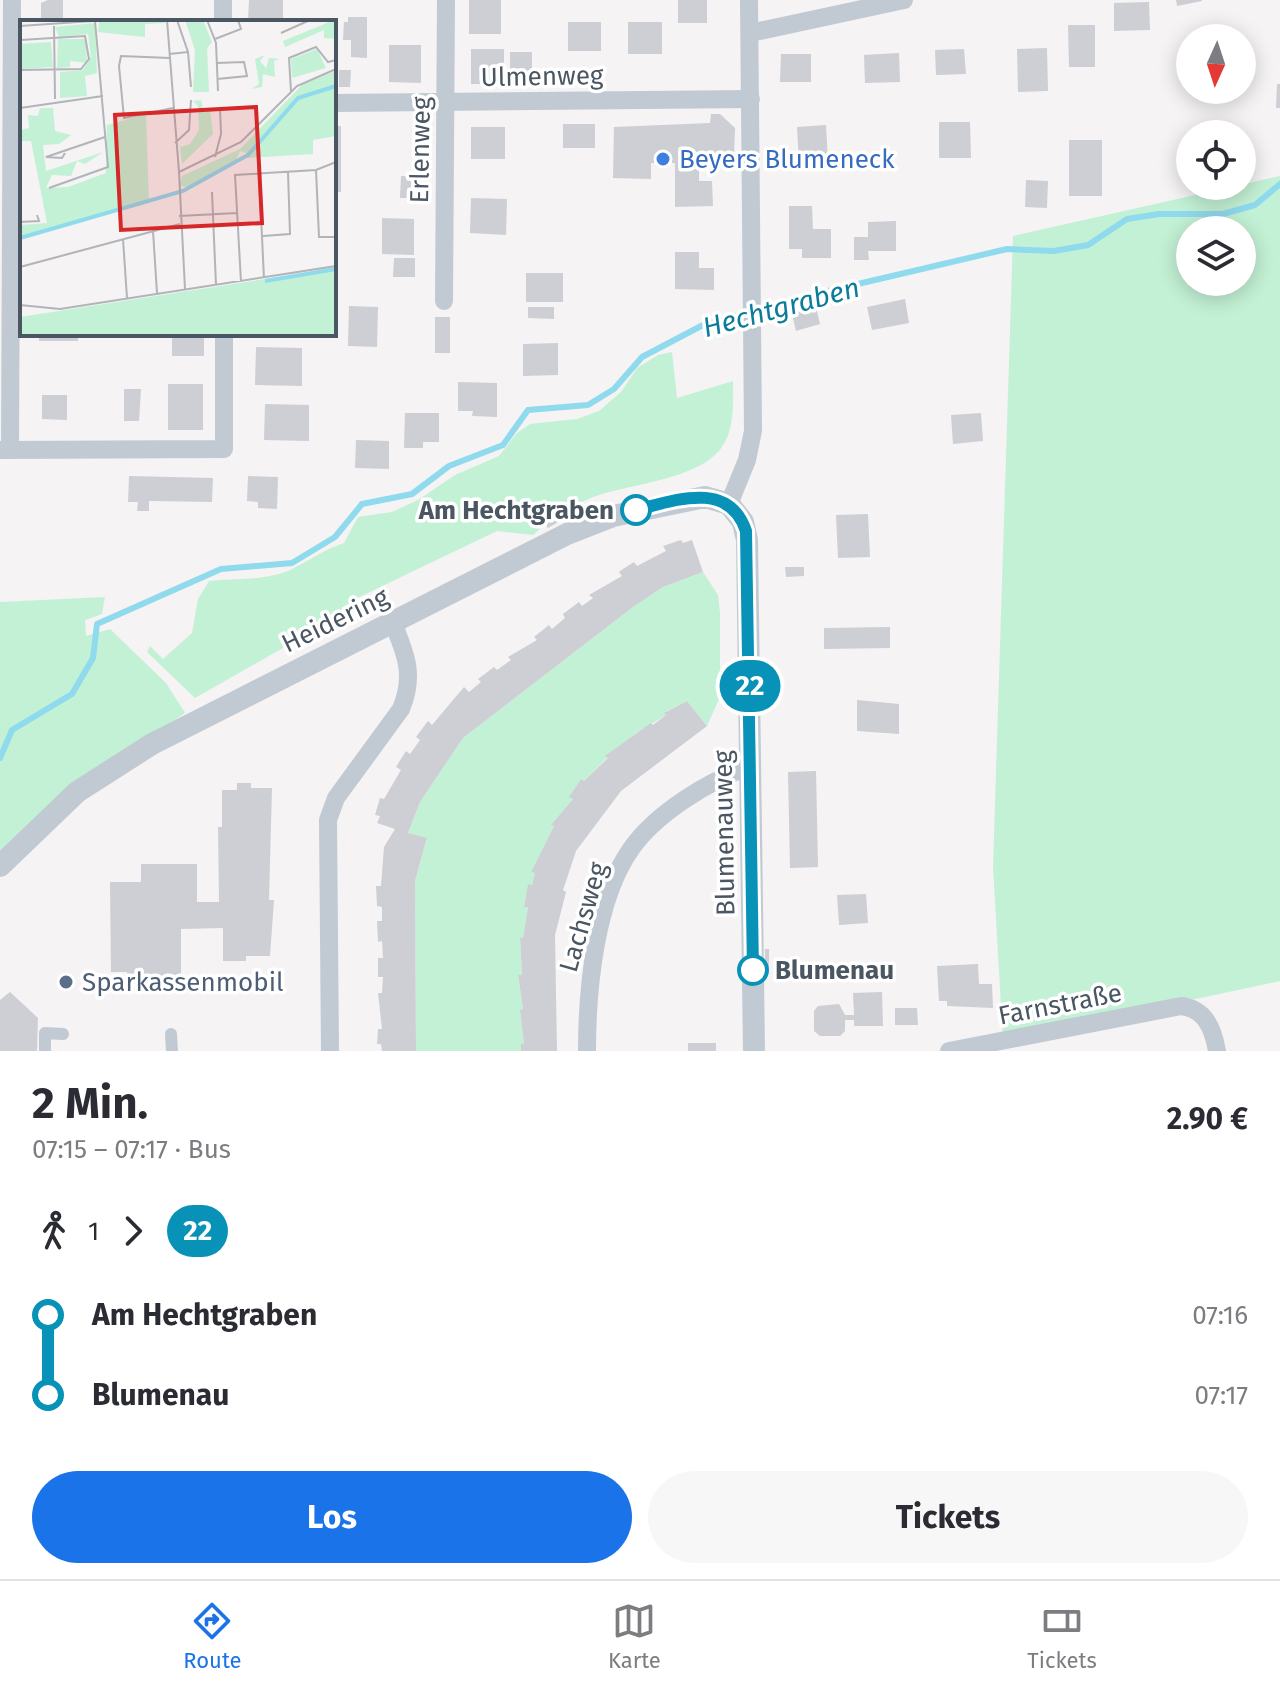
<!DOCTYPE html>
<html lang="de">
<head>
<meta charset="utf-8">
<style>
  body { margin:0; font-family:"Fira Sans",sans-serif; background:#f7f7f7; color:#2b2b33; height:100vh; display:flex; flex-direction:column; font-size:30px; white-space:nowrap }
  * { box-sizing:border-box; margin:0 }
  p { font-size:26px; color:#7c7c81 }
  .icon { flex:none; width:44px; height:44px; fill:none; stroke:currentColor; stroke-width:2; stroke-linecap:round; stroke-linejoin:round }
  .map { position:relative; height:1051px; overflow:hidden }
  .sheet { display:flex; flex-direction:column; background:#fff; flex:1 }
  .sheet>* { flex:none }
  .badge { padding:0 16px; border-radius:26px; font-size:28px; line-height:52px }
  .needle { width:52px; rotate:183deg }
  .tools { position:absolute; left:1176px; top:24px; display:grid; gap:16px }
  .tools a { display:grid; place-items:center; width:80px; height:80px; border-radius:50%; background:#fff; box-shadow:0 4px 20px #0003; font-size:40px }
  .map>.badge { position:absolute; translate:-50% -50%; box-shadow:0 0 0 4px #fff }
  .legs { display:flex; align-items:center; gap:12px; height:88px; padding:0 32px; font-size:26px }
  .legs p { margin-inline-start:auto }
  .overview { display:flex; align-items:center; justify-content:space-between; height:136px; padding:0 32px }
  h1 { font-size:44px; font-weight:700; line-height:60px }
  .cta { display:flex; gap:16px; margin-top:auto; padding:16px 32px }
  .cta a { flex:1; height:92px; border-radius:48px; background:#1a73e8; color:#fff; font-size:32px; font-weight:700; line-height:92px; text-align:center }
  .cta a+a { background:#f7f7f7; color:#2b2b33 }
  ul { padding:0 32px; list-style:none }
  li { display:flex; align-items:center; gap:28px; height:80px; font-size:30px }
  li i { display:grid; place-items:center; width:12px; height:100%; margin:0 10px; background:currentColor }
  li i::after { content:''; width:20px; height:20px; margin:-10px; border:6px solid; border-radius:50%; background:#fff }
  li p { margin-inline-start:auto }
  li:first-child i { background:linear-gradient(#0000 50%,currentColor 0) }
  li:last-child i { background:linear-gradient(currentColor 50%,#0000 0) }
  .tabs { display:flex; justify-content:space-around; align-items:center; height:112px; border-top:2px solid #e1e1e2; background:#fff; font-size:22px; color:#7c7c81 }
  .tabs a { display:grid; justify-items:center; gap:4px }
  .tabs .on { color:#1a73e8 }
  .map>svg:first-child { display:block }
</style>
</head>
<body>
<div class="map">
<svg width="1280" height="1051" viewBox="0 0 1280 1051">
  <rect width="100%" height="100%" fill="#f5f3f3"/>
  <g fill="#c3f1d5" fill-rule="evenodd">
    <path d="M 1280,176 L 1280,981 L 1003,1040 L 993,867 L 1013,236 ZM 1190,230 L 1242,230 L 1242,282 L 1190,282 Z"/>
    <path d="M 672,352 L 677,398 L 733,381 C 733,402 735,429 722,447 C 700,479 631,484 596,496 C 573,504 551,518 533,535 L 497,531 L 351,601 L 339,616 L 195,698 L 147,652 L 150,646 L 163,659 L 192,633 L 198,599 L 209,581 C 236,578 268,581 292,569 C 310,560 325,549 344,543 L 358,517 L 392,512 L 418,500 L 455,475 L 499,456 L 517,433 L 530,424 L 577,419 L 599,411 L 621,392 L 637,368 L 658,355 Z"/>
    <path d="M 703,572 L 718,595 L 720,613 L 720,697 L 707,726 L 687,701 L 665,712 L 666,715 L 635,734 L 636,736 L 622,747 L 620,745 L 584,781 L 581,779 L 570,796 L 573,799 L 552,824 L 554,826 L 531,872 L 535,873 L 532,885 L 528,885 L 524,906 L 528,907 L 523,938 L 520,939 L 522,975 L 518,976 L 523,1009 L 520,1010 L 524,1044 L 521,1044 L 521,1051 L 416,1051 L 415,881 L 427,839 L 408,833 L 420,802 L 463,738 L 633,607 L 663,587 Z"/>
    <path d="M 105,597 L 102,614 L 85,620 L 86,636 L 110,629 L 166,683 L 185,713 L 69,791 L 0,854 L 0,602 Z"/>
  </g>
  <g fill="none" stroke-linecap="round" stroke-linejoin="round">
    <path stroke="#90daee" stroke-width="6" d="M 0,758 L 12,730 L 72,694 L 93,658 L 97,624 L 221,569 L 292,563 L 335,537 L 362,504 L 412,494 L 449,466 L 503,445 L 528,410 L 588,405 L 614,389 L 642,357 L 703,325 L 811,295 L 1007,249 L 1054,251 L 1088,245 L 1127,219 L 1159,214 L 1223,214 L 1255,205 L 1280,184"/>
  </g>
  <g fill="#cdcfd5">
    <path d="M 48,0 L 63,0 L 63,22 L 41,22 L 41,3 Z"/>
    <path d="M 249,0 L 283,0 L 283,22 L 248,22 Z"/>
    <rect x="469" y="0" width="32" height="34"/>
    <rect x="678" y="0" width="29" height="23"/>
    <path d="M 1176,0 L 1202,0 L 1202,1 L 1177,6 Z"/>
    <path d="M 1149,2 L 1150,30 L 1114,31 L 1114,3 Z"/>
    <path d="M 348,17 L 367,17 L 367,58 L 351,57 L 351,40 L 343,40 L 344,22 L 348,22 Z"/>
    <rect x="568" y="22" width="33" height="29"/>
    <rect x="628" y="22" width="34" height="32"/>
    <path d="M 1068,25 L 1095,25 L 1095,67 L 1069,67 Z"/>
    <path d="M 389,45 L 421,45 L 421,83 L 389,82 Z"/>
    <path d="M 1047,48 L 1048,91 L 1018,92 L 1017,49 Z"/>
    <rect x="471" y="49" width="33" height="35"/>
    <path d="M 964,49 L 966,74 L 936,75 L 935,50 Z"/>
    <rect x="510" y="52" width="22" height="22"/>
    <path d="M 899,53 L 900,82 L 865,83 L 864,55 Z"/>
    <path d="M 781,54 L 811,54 L 811,82 L 780,82 Z"/>
    <path d="M 339,70 L 351,70 L 350,87 L 339,87 Z"/>
    <path d="M 1277,84 L 1280,84 L 1280,108 L 1276,108 Z"/>
    <path d="M 711,114 L 720,114 L 735,128 L 734,156 L 712,156 L 712,170 L 699,170 L 699,181 L 712,181 L 713,206 L 675,207 L 675,163 L 651,163 L 651,179 L 613,178 L 614,127 L 710,123 Z"/>
    <path d="M 939,122 L 970,122 L 971,158 L 939,158 Z"/>
    <rect x="563" y="124" width="32" height="24"/>
    <path d="M 826,125 L 828,161 L 799,163 L 797,127 Z"/>
    <rect x="334" y="126" width="7" height="66"/>
    <rect x="471" y="127" width="34" height="32"/>
    <rect x="1069" y="140" width="33" height="56"/>
    <path d="M 401,176 L 421,177 L 420,198 L 400,198 Z"/>
    <path d="M 1026,180 L 1048,181 L 1047,208 L 1025,207 Z"/>
    <path d="M 471,198 L 507,199 L 506,235 L 470,233 Z"/>
    <path d="M 789,206 L 812,206 L 813,229 L 831,229 L 831,258 L 802,258 L 802,249 L 789,249 Z"/>
    <path d="M 382,218 L 414,219 L 414,255 L 382,254 Z"/>
    <path d="M 896,221 L 896,251 L 868,251 L 869,260 L 854,260 L 854,237 L 868,237 L 868,222 Z"/>
    <path d="M 675,252 L 699,252 L 699,268 L 714,268 L 714,290 L 675,289 Z"/>
    <path d="M 394,258 L 415,258 L 415,277 L 393,277 Z"/>
    <rect x="526" y="273" width="37" height="29"/>
    <path d="M 905,299 L 909,323 L 872,330 L 867,307 Z"/>
    <path d="M 349,306 L 378,307 L 377,347 L 348,346 Z"/>
    <path d="M 528,307 L 554,307 L 554,319 L 528,318 Z"/>
    <path d="M 816,307 L 820,324 L 796,331 L 792,314 Z"/>
    <rect x="435" y="317" width="15" height="36"/>
    <rect x="39" y="334" width="39" height="7"/>
    <rect x="172" y="334" width="32" height="22"/>
    <path d="M 558,343 L 558,375 L 523,376 L 523,344 Z"/>
    <path d="M 256,347 L 302,348 L 302,386 L 255,385 Z"/>
    <path d="M 458,382 L 497,383 L 497,417 L 472,416 L 473,411 L 458,411 Z"/>
    <rect x="168" y="384" width="35" height="46"/>
    <path d="M 124,389 L 141,389 L 139,421 L 124,421 Z"/>
    <path d="M 42,395 L 67,395 L 67,420 L 42,419 Z"/>
    <path d="M 265,404 L 309,405 L 309,441 L 264,440 Z"/>
    <path d="M 405,413 L 439,413 L 439,442 L 423,442 L 423,448 L 404,448 Z"/>
    <path d="M 981,413 L 983,441 L 953,444 L 951,415 Z"/>
    <path d="M 356,440 L 389,441 L 389,469 L 355,468 Z"/>
    <path d="M 129,476 L 213,478 L 212,502 L 149,501 L 149,511 L 137,511 L 138,502 L 128,502 Z"/>
    <path d="M 248,476 L 278,477 L 277,509 L 258,508 L 258,502 L 247,501 Z"/>
    <path d="M 562,513 L 565,518 L 548,528 L 545,524 Z"/>
    <path d="M 868,514 L 870,557 L 838,558 L 836,515 Z"/>
    <path d="M 681,540 L 683,543 L 692,540 L 703,572 L 663,587 L 633,607 L 463,738 L 420,802 L 408,833 L 427,838 L 415,881 L 416,1051 L 382,1051 L 381,1044 L 377,1044 L 378,1029 L 382,1029 L 378,993 L 382,993 L 383,977 L 378,977 L 378,958 L 383,958 L 382,941 L 378,942 L 377,921 L 382,921 L 382,907 L 377,906 L 376,886 L 381,886 L 384,847 L 395,829 L 377,823 L 380,816 L 375,815 L 380,798 L 384,799 L 401,770 L 396,767 L 406,751 L 410,754 L 420,740 L 416,737 L 428,721 L 432,725 L 464,687 L 469,692 L 481,682 L 478,679 L 494,667 L 497,670 L 511,660 L 508,657 L 537,640 L 534,637 L 549,625 L 552,629 L 565,618 L 563,614 L 579,602 L 582,606 L 593,598 L 589,595 L 622,576 L 619,572 L 623,569 L 634,562 L 637,566 L 666,551 L 663,546 Z"/>
    <path d="M 785,567 L 804,567 L 804,576 L 786,577 Z"/>
    <path d="M 890,627 L 890,648 L 824,649 L 824,628 Z"/>
    <path d="M 857,700 L 899,704 L 899,734 L 857,731 Z"/>
    <path d="M 687,701 L 707,726 L 621,791 L 576,851 L 563,890 L 566,892 L 555,935 L 557,1051 L 521,1051 L 521,1044 L 524,1044 L 520,1010 L 523,1009 L 518,975 L 522,975 L 520,938 L 523,938 L 528,907 L 524,907 L 528,884 L 532,885 L 535,873 L 531,872 L 554,826 L 551,825 L 573,799 L 569,797 L 581,779 L 584,781 L 608,758 L 605,756 L 651,723 L 653,725 L 666,715 L 664,713 Z"/>
    <path d="M 816,771 L 818,867 L 790,868 L 788,772 Z"/>
    <path d="M 237,783 L 251,783 L 251,788 L 272,788 L 269,900 L 274,900 L 270,956 L 246,956 L 246,961 L 223,961 L 223,928 L 181,929 L 181,983 L 127,984 L 127,972 L 111,972 L 110,882 L 141,882 L 141,864 L 197,864 L 197,902 L 219,902 L 218,827 L 222,827 L 222,790 L 237,790 Z"/>
    <path d="M 866,894 L 868,923 L 839,925 L 837,895 Z"/>
    <rect x="765" y="949" width="4" height="17"/>
    <path d="M 978,964 L 979,984 L 992,984 L 993,1008 L 947,1006 L 947,1001 L 939,1001 L 937,966 Z"/>
    <path d="M 10,992 L 38,1018 L 37,1051 L 0,1051 L 0,1000 Z"/>
    <path d="M 882,992 L 883,1026 L 854,1026 L 854,1020 L 845,1020 L 845,1031 L 840,1036 L 820,1036 L 814,1031 L 814,1011 L 818,1006 L 839,1004 L 845,1015 L 854,1015 L 853,993 Z"/>
    <path d="M 895,1008 L 917,1008 L 918,1025 L 895,1025 Z"/>
    <rect x="688" y="1043" width="28" height="8"/>
  </g>
  <g fill="none" stroke-linecap="round" stroke-linejoin="round">
    <g stroke="#c1cad2" stroke-width="12">
      <path d="M 171,1034 L 172,1051"/>
      <path d="M 45,1051 L 45,1033 L 63,1034"/>
    </g>
    <g stroke="#c1cad2" stroke-width="18">
      <path d="M 223,0 L 223,22"/>
      <path d="M 750,33 L 904,0"/>
      <path d="M 334,103 L 751,99"/>
      <path d="M 444,301 L 446,0"/>
      <path d="M 1,450 L 224,449 L 224,334"/>
      <path d="M 10,450 L 12,0"/>
      <path d="M 729,504 L 747,460 L 753,431 L 749,0"/>
      <path d="M 330,1051 L 328,820 L 336,798 L 401,709 C 415,676 406,654 393,623"/>
      <path d="M 587,1051 C 587,990 595,900 631,849 C 656,813 710,780 751,766"/>
      <path d="M 949,1051 L 1181,1006 C 1205,1009 1213,1028 1217,1051"/>
    </g>
    <path stroke="#c1cad2" stroke-width="22" d="M 0,866 L 77,792 L 152,744 L 567,534 L 613,516 L 705,497 L 729,504 L 743,522 L 747,540 L 754,1051"/>
  </g>
  <g fill="none" stroke-linecap="round" stroke-linejoin="round">
    <defs>
      <path id="line-1" d="M 636,510 C 676,500 729,480 746,531 L 753,970"/>
    </defs>
    <use href="#line-1" stroke="#fff" stroke-width="18"/>
    <use href="#line-1" stroke="#0992b8" stroke-width="12"/>
  </g>
  <circle fill="#3f7fe0" stroke="#fff" stroke-width="3" cx="663" cy="159" r="8"/>
  <g fill="#fff" stroke="#0992b8" stroke-width="4">
    <circle cx="636" cy="510" r="14"/>
    <circle cx="753" cy="970" r="14"/>
  </g>
  <circle fill="#5c6f8a" stroke="#fff" stroke-width="3" cx="66" cy="982" r="8"/>
  <g text-anchor="middle" stroke-width="7" stroke-linejoin="round" paint-order="stroke">
    <g font-size="26" fill="#4a5661" stroke="#fff">
      <text transform="translate(542 76) rotate(-1)" y="9">Ulmenweg</text>
      <text transform="translate(420 150) rotate(-89)" y="9">Erlenweg</text>
      <text transform="translate(335 620) rotate(-26)" y="9">Heidering</text>
      <text transform="translate(724 833) rotate(-91)" y="9">Blumenauweg</text>
      <text transform="translate(583 917) rotate(-74)" y="9">Lachsweg</text>
      <text transform="translate(1060 1004) rotate(-11)" y="9">Farnstraße</text>
    </g>
    <g font-size="26" fill="#366cbe" stroke="#fff" text-anchor="start">
      <text x="679" y="168">Beyers Blumeneck</text>
    </g>
    <g font-size="26" font-weight="bold" fill="#4a5661" stroke="#fff" text-anchor="end">
      <text x="614" y="519">Am Hechtgraben</text>
      <text x="775" y="979" text-anchor="start">Blumenau</text>
    </g>
    <g font-size="26" fill="#4e5e75" stroke="#fff" text-anchor="start">
      <text x="82" y="991">Sparkassenmobil</text>
    </g>
    <g font-size="28" font-style="italic" fill="#0c7c9b" stroke="#fff">
      <text transform="translate(781 307) rotate(-15)" y="10">Hechtgraben</text>
    </g>
  </g>
  <g transform="translate(20 20)">
    <rect width="316" height="316" fill="#f5f3f3"/>
    <path d="M 96,0 L 145,0 L 145,3 L 125,4 L 125,17 L 78,12 L 79,2 ZM 165,0 L 183,0 L 192,22 L 187,28 L 189,72 L 173,72 L 175,30 ZM 314,0 L 316,19 L 304,18 L 304,10 L 265,27 L 263,21 ZM 75,3 L 77,53 L 65,56 L 67,76 L 40,78 L 40,52 L 63,50 L 71,37 L 68,14 L 39,17 L 35,7 ZM 38,19 L 66,19 L 67,43 L 50,41 L 50,47 L 37,48 ZM 31,22 L 33,47 L 0,49 L 0,24 ZM 297,29 L 306,48 L 272,58 L 271,39 ZM 245,35 L 240,41 L 246,48 L 249,38 L 259,39 L 254,41 L 255,57 L 243,54 L 242,67 L 231,69 L 239,64 L 235,39 ZM 316,51 L 316,116 L 293,120 L 293,134 L 227,138 L 229,134 L 220,131 L 216,140 L 168,168 L 159,165 L 162,156 L 220,129 L 284,63 ZM 181,80 L 183,89 L 190,89 L 193,114 L 162,144 L 160,127 L 170,124 L 179,110 L 178,86 L 173,81 ZM 20,88 L 33,88 L 35,111 L 51,115 L 39,124 L 23,125 L 26,151 L 83,132 L 65,144 L 57,141 L 51,156 L 32,155 L 26,168 L 48,167 L 86,153 L 87,105 L 126,94 L 129,183 L 0,219 L 0,205 L 27,203 L 11,121 L 0,121 L 0,110 L 9,108 L 8,95 L 18,96 ZM 316,248 L 316,316 L 0,316 L 0,297 Z" fill="#c3f1d5"/>
    <path fill="none" stroke="#90daee" stroke-width="4" d="M 0,218 L 163,171 L 228,135 L 278,78 L 316,66M 245,261 L 316,249"/>
    <path fill="none" stroke="#b1b4b9" stroke-width="2" d="M 147,0 L 159,152M 157,0 L 168,32M 187,0 L 196,23 L 198,71M 0,6 L 87,0M 34,6 L 35,79M 261,13 L 290,0M 195,19 L 221,9 L 218,0M 0,20 L 65,16 L 69,39 L 61,49 L 0,50M 149,34 L 168,32 L 171,67M 150,38 L 101,36 L 99,46 L 104,98 L 153,88M 197,43 L 224,42 L 227,56 L 197,59M 271,72 L 269,38 L 296,27 L 308,42 L 316,40M 0,88 L 83,76M 155,123 L 169,110 L 171,80M 45,133 L 42,138 L 26,137 L 85,117M 195,137 L 201,114 L 200,88M 296,150 L 299,217 L 316,217M 159,152 L 221,122 L 277,66 L 316,49M 159,152 L 165,269M 239,153 L 244,259M 29,168 L 88,147 L 75,1M 192,172 L 196,265M 159,196 L 217,193M 0,202 L 19,201 L 17,195M 133,211 L 137,273M 243,216 L 270,214 L 268,152M 103,219 L 107,278M 0,247 L 160,204M 221,262 L 215,155 L 296,150 L 316,142M 0,285 L 40,289 L 316,246"/>
    <path fill="#d62828" fill-opacity="0.15" stroke="#d62828" stroke-width="4" d="M 236,87 L 242,203 L 101,210 L 95,95 Z"/>
    <rect width="316" height="316" fill="none" stroke="#4a5661" stroke-width="4"/>
  </g>
</svg>
<div class="tools">
<a><svg class="needle" viewBox="-14 -14 28 28"><path d="M0-13l5 13h-10z" fill="#e53935"/><path d="M0 13l5-13h-10z" fill="#7c7c81"/></svg></a>
<a><svg class="icon" aria-label="locate" viewBox="0 0 24 24"><circle cx="12" cy="12" r="6"/><path d="M12 2v4M12 18v4M2 12h4M18 12h4"/></svg></a>
<a><svg class="icon" aria-label="layers" viewBox="0 0 24 24"><path d="M12 4l9 5-9 5-9-5zM3 14l9 5 9-5"/></svg></a>
</div>
<b class="badge" style="left:750px;top:686px;background:#0992b8;color:#fff">22</b>
</div>
<section class="sheet">
<div class="overview"><div><h1>2 Min.</h1><p>07:15 – 07:17 · Bus</p></div><b>2.90 €</b></div>
<div class="legs"><svg class="icon" aria-label="walk" viewBox="0 0 24 24"><circle cx="13" cy="4" r="2"/><path d="M13 8l-2 6 4 7M11 14l-3 7M7 12l3-4h3l4 4"/></svg>1<svg class="icon" aria-label="forward" viewBox="0 0 24 24"><path d="M9 5l7 7-7 7"/></svg><b class="badge" style="background:#0992b8;color:#fff">22</b></div>
<ul>
<li><i style="color:#0992b8"></i><b>Am Hechtgraben</b><p>07:16</p></li>
<li><i style="color:#0992b8"></i><b>Blumenau</b><p>07:17</p></li>
</ul>
<div class="cta"><a>Los</a><a>Tickets</a></div>
</section>
<nav class="tabs">
<a class="on"><svg class="icon" aria-label="directions" viewBox="0 0 24 24"><path d="M12 3l9 9-9 9-9-9zM9 14v-3h6M13 9l2 2-2 2"/></svg>Route</a>
<a><svg class="icon" aria-label="map" viewBox="0 0 24 24"><path d="M3 6l6-2 6 2 6-2v14l-6 2-6-2-6 2zM9 4v14M15 6v14"/></svg>Karte</a>
<a><svg class="icon" aria-label="tickets" viewBox="0 0 24 24"><path d="M3 7h18v10H3zM15 7v10"/></svg>Tickets</a>
</nav>
</body>
</html>
